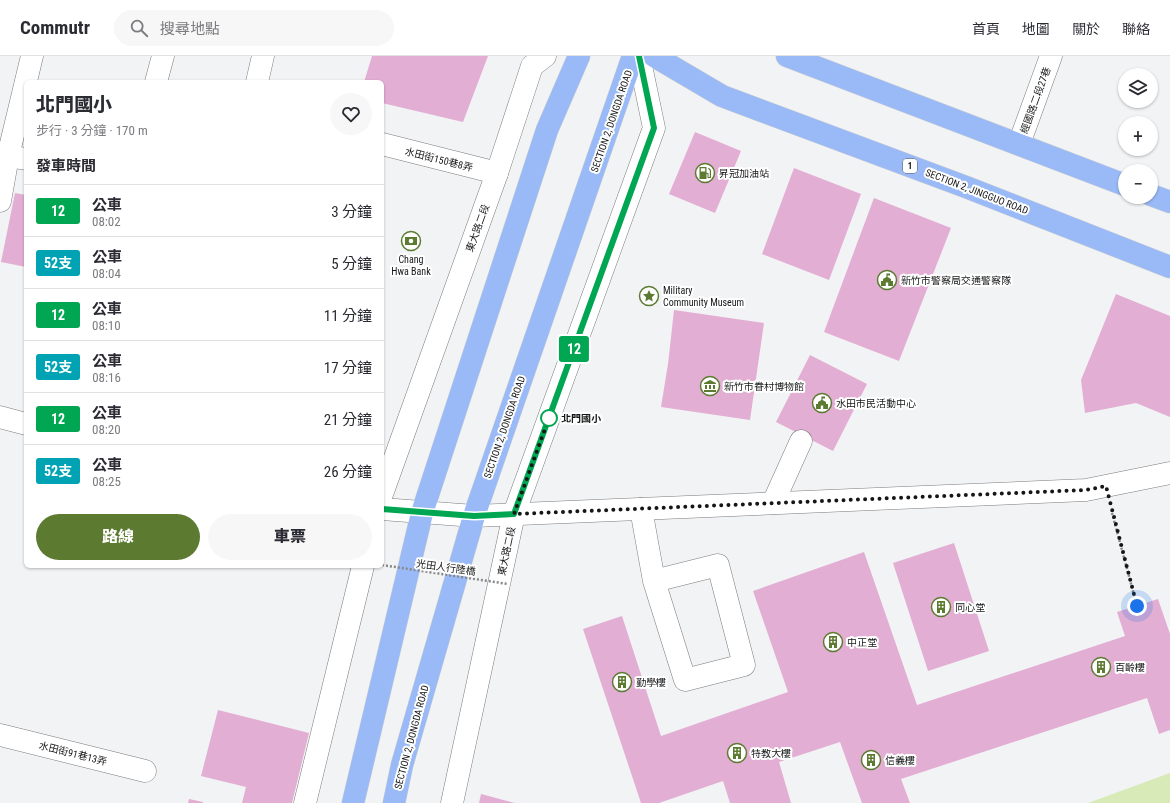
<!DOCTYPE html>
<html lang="zh-TW">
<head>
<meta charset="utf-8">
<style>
  body { margin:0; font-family:"Roboto Condensed","Noto Sans TC",sans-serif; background:#f7f7f7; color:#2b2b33; height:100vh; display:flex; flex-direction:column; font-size:15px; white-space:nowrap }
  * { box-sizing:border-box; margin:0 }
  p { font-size:13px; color:#7c7c81 }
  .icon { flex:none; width:22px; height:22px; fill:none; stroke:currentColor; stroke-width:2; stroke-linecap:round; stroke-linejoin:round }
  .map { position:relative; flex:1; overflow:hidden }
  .side { position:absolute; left:24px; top:24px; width:360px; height:488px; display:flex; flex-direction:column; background:#fff; border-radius:6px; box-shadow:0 1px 3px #0004 }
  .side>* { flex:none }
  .badge { padding:0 8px; border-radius:3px; font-size:14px; line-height:26px }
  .buttons { position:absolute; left:1118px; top:12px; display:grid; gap:8px }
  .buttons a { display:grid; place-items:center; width:40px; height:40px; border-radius:50%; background:#fff; box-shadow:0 1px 3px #0004; font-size:20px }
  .you { position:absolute; width:20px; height:20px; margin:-10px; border:3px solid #fff; border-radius:50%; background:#1a73e8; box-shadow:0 0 0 6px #1a73e833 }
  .map>.badge { position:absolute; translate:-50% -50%; box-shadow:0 0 0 2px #fff }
  h2 { padding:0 12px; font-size:15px; line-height:36px }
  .round { display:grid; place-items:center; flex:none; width:42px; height:42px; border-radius:21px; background:#f7f7f7 }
  .summary { display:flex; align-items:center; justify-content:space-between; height:68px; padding:0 12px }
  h1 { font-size:19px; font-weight:800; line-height:30px }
  .cta { display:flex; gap:8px; margin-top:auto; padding:8px 12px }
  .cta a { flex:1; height:46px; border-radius:24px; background:#5c7b31; color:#fff; font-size:16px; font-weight:800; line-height:46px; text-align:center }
  .cta a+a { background:#f7f7f7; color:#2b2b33 }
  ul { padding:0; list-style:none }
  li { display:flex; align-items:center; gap:12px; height:52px; padding:0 12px; border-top:1px solid #e1e1e2 }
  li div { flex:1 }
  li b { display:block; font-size:15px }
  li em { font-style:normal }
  li .badge { min-width:44px; font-weight:700; text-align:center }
  header { display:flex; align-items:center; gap:24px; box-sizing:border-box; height:56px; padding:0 20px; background:#fff; border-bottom:1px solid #e1e1e2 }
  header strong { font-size:19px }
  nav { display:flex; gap:22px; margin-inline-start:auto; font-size:14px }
  .search { width:280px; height:36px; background:#f7f7f7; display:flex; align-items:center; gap:10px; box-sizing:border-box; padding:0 14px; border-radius:22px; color:#7c7c81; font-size:15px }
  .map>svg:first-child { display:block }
</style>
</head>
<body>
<header>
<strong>Commutr</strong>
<div class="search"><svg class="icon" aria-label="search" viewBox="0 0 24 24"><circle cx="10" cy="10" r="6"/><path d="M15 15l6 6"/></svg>搜尋地點</div>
<nav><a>首頁</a><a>地圖</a><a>關於</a><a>聯絡</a></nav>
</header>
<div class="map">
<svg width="1170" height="747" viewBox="0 0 1170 747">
  <rect width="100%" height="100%" fill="#f2f3f5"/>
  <path fill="#d7eab7" d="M 1170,717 L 1170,747 L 1088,747 Z"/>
  <g fill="#e3aed3">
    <path d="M 372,0 L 488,0 L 463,66 L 382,47 L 382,26 L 364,26 Z"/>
    <path d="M 695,76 L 741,95 L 715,157 L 669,138 Z"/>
    <path d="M 794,112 L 861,138 L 829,224 L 762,198 Z"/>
    <path d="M 15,137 L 26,139 L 26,211 L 1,206 Z"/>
    <path d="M 874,142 L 951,172 L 899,305 L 824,276 Z"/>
    <path d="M 1116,238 L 1170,260 L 1170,361 L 1136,347 L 1085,357 L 1081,324 Z"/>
    <path d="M 674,254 L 764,267 L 750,364 L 661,351 L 668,308 Z"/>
    <path d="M 810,299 L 867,328 L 833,395 L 776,366 Z"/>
    <path d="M 954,487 L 989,595 L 928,615 L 893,507 Z"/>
    <path d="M 864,496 L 917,649 L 1125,580 L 1117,556 L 1158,543 L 1170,578 L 1170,674 L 1159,678 L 1147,642 L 901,723 L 910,747 L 862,747 L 840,686 L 779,706 L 791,747 L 730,747 L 723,725 L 659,747 L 641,747 L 583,573 L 622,560 L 661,680 L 788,636 L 753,535 Z"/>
    <path d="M 218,654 L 309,677 L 292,747 L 242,747 L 246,731 L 201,720 Z"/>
    <path d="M 481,738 L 515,747 L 479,747 Z"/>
    <path d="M 189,743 L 203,746 L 203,747 L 188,747 Z"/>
  </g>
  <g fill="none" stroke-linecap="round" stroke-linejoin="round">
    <defs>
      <g id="minor">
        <path d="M 156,26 L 163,0"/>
        <path d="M 257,26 L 263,0"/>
        <path d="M 382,88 L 497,117"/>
        <path d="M 1019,88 L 1051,0"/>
        <path d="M 8,100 L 26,103"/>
        <path d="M 0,145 L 8,100 L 32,0"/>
        <path d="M 0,361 L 26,368"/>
        <path d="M 382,438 L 497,117 L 532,10 L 545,0"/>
        <path d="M 773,447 L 801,385"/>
        <path d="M 382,453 L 474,460 L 1086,434 L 1170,417"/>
        <path d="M 641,453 L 654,525 L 685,624 L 744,609 L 718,509 L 654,525"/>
        <path d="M 0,679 L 145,715"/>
        <path d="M 305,747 L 363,510"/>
        <path d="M 452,747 L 514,458 L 654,72 L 639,0"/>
      </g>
      <g id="major">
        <path d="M 654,0 L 722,40 L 966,131 L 1170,211"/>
        <path d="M 787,0 L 1125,129"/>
        <path d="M 1151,139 L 1170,146"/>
        <path d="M 353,747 L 422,457 L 547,74 L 579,0"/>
        <path d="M 394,747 L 402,709 L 474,460 L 633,0"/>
      </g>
    </defs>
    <use href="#minor" stroke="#7b7c7e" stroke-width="23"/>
    <use href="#major" stroke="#d0d0d1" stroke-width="23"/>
    <path stroke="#868789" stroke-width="2.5" stroke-dasharray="2 2" stroke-linecap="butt" d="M 1112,457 L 1137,550"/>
    <use href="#minor" stroke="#fff" stroke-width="22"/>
    <use href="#major" stroke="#99baf7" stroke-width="22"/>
    <path stroke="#868789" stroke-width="2.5" stroke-dasharray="2 2" stroke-linecap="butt" d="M 382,509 L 508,528"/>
  </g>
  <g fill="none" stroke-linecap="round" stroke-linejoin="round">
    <defs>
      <path id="line" d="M 382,453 L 474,460 L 514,458 L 654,72 L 639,0"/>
    </defs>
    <use href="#line" stroke="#fff" stroke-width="9"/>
    <use href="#line" stroke="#00a651" stroke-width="6"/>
    <path stroke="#151617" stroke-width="4" stroke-dasharray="0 7.2" d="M 549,362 L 514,458 L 1086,434 L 1106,430 L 1137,550"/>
  </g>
  <defs>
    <symbol id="fuel-ring" viewBox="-11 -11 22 22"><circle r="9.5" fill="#fff" stroke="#5c7b31" stroke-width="1.5"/><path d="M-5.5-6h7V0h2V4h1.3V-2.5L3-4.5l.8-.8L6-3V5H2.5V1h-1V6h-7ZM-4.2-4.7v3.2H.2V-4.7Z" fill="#5c7b31"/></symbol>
    <symbol id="bank-ring" viewBox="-11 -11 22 22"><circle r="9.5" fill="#fff" stroke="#5c7b31" stroke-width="1.5"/><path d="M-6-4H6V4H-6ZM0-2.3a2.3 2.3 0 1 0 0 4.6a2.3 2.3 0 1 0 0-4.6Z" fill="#5c7b31"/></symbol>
    <symbol id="civic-ring" viewBox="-11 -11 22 22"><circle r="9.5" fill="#fff" stroke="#5c7b31" stroke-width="1.5"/><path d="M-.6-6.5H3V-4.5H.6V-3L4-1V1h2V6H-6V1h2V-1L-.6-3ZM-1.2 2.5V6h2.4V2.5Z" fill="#5c7b31"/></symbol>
    <symbol id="sight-ring" viewBox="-11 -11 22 22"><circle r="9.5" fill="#fff" stroke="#5c7b31" stroke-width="1.5"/><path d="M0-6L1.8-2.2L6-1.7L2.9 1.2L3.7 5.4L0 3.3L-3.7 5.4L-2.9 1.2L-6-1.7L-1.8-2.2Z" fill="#5c7b31"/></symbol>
    <symbol id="museum-ring" viewBox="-11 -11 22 22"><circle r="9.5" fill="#fff" stroke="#5c7b31" stroke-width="1.5"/><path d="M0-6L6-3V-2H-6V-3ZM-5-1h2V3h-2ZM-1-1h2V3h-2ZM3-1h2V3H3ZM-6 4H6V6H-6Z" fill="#5c7b31"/></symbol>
    <symbol id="building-ring" viewBox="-11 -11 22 22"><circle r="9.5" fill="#fff" stroke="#5c7b31" stroke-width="1.5"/><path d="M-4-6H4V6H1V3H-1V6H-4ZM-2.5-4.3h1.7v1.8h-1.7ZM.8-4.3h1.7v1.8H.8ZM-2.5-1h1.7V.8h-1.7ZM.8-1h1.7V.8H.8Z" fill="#5c7b31"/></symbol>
  </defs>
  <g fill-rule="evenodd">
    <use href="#fuel-ring" x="694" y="106" width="22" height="22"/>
    <use href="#bank-ring" x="400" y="174" width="22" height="22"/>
    <use href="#civic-ring" x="876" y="213" width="22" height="22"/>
    <use href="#sight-ring" x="638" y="229" width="22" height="22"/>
    <use href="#museum-ring" x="699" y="319" width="22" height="22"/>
    <use href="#civic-ring" x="811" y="336" width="22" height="22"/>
    <use href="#building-ring" x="930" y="540" width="22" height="22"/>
    <use href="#building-ring" x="822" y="575" width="22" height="22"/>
    <use href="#building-ring" x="1090" y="600" width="22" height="22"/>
    <use href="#building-ring" x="611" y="615" width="22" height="22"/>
    <use href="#building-ring" x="726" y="686" width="22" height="22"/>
    <use href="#building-ring" x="860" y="693" width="22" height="22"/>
  </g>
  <circle fill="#fff" stroke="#00a651" stroke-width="2" cx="549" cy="362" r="8"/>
  <g text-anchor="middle" stroke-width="4" stroke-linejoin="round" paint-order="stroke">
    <rect fill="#fff" stroke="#5b5c5d" stroke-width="1" x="903" y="103" width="14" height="14" rx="3"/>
    <g font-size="9" font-weight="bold" fill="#151617">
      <text x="910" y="113">1</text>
    </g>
    <g font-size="10" fill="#151617" stroke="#fff">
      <text transform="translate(1035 44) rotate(-70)" y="4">經國路二段27巷</text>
      <text transform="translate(611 65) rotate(-71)" y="4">SECTION 2, DONGDA ROAD</text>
      <text transform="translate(439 103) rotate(14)" y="4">水田街150巷8弄</text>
      <text transform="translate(977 135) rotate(21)" y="4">SECTION 2, JINGGUO ROAD</text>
      <text transform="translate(477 172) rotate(-70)" y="4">東大路二段</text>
      <text transform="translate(504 371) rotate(-71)" y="4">SECTION 2, DONGDA ROAD</text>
      <text transform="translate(506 495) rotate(-78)" y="4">東大路二段</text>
      <text transform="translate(446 511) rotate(8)" y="4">光田人行陸橋</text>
      <text transform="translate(411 681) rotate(-75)" y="4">SECTION 2, DONGDA ROAD</text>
      <text transform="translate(73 697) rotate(14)" y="4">水田街91巷13弄</text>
    </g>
    <g font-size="10" fill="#151617" stroke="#fff" text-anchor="start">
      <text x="719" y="121">昇冠加油站</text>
      <text x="411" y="207" text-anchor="middle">Chang<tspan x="411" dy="12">Hwa Bank</tspan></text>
      <text x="901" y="228">新竹市警察局交通警察隊</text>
      <text x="663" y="238">Military<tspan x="663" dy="12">Community Museum</tspan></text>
      <text x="724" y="334">新竹市眷村博物館</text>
      <text x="836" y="351">水田市民活動中心</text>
      <text x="955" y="555">同心堂</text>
      <text x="847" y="590">中正堂</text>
      <text x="1115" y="615">百齡樓</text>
      <text x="636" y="630">勤學樓</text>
      <text x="751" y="701">特教大樓</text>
      <text x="885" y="708">信義樓</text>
    </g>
    <g font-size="10" font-weight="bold" fill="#151617" stroke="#fff" text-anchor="start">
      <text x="561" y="366">北門國小</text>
    </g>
  </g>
</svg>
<div class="buttons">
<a><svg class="icon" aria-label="layers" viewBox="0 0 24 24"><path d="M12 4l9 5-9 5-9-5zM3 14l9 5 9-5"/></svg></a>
<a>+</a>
<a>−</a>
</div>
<div class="you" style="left:1137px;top:550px"></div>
<b class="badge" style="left:574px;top:293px;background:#00a651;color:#fff">12</b>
<section class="side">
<div class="summary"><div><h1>北門國小</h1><p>步行 · 3 分鐘 · 170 m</p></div><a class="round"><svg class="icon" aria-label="heart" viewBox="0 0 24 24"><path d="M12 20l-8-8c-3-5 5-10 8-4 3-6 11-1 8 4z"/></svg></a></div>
<h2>發車時間</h2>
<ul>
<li><span class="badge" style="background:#00a651;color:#fff">12</span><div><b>公車</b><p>08:02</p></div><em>3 分鐘</em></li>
<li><span class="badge" style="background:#00a3b4;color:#fff">52支</span><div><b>公車</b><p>08:04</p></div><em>5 分鐘</em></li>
<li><span class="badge" style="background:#00a651;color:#fff">12</span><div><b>公車</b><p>08:10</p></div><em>11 分鐘</em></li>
<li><span class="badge" style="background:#00a3b4;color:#fff">52支</span><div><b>公車</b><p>08:16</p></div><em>17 分鐘</em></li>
<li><span class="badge" style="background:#00a651;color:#fff">12</span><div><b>公車</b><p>08:20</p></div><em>21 分鐘</em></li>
<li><span class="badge" style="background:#00a3b4;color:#fff">52支</span><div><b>公車</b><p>08:25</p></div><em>26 分鐘</em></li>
</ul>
<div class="cta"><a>路線</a><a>車票</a></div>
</section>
</div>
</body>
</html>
